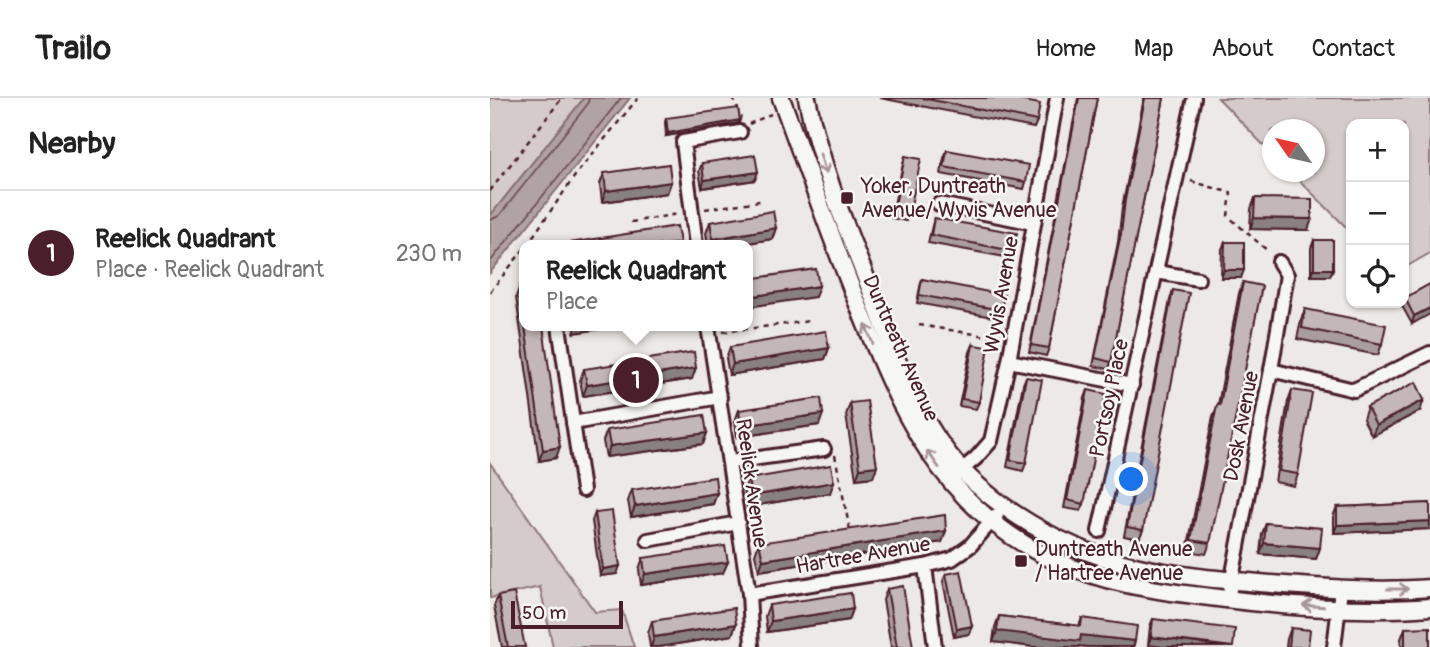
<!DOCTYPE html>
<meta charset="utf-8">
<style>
:root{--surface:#fff;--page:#f6f6f6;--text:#222;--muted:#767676;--line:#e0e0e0;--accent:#4a1f2b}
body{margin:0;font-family:Pangolin,sans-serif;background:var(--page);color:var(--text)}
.controls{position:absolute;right:21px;top:21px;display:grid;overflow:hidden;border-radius:14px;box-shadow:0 2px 5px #0004}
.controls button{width:63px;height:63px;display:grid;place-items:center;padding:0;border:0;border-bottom:2px solid var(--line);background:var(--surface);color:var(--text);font:35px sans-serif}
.compass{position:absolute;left:772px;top:21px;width:63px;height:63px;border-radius:50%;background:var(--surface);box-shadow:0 2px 5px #0004;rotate:304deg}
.scale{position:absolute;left:21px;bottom:18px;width:112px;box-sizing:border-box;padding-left:7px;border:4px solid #4a1f2b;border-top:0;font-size:19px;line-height:24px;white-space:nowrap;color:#4a1f2b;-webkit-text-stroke:5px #f6f6f2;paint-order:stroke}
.you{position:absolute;left:642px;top:382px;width:24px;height:24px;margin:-18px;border:5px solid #fff;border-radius:50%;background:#1a73e8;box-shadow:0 0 0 10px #1a73e833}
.badge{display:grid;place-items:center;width:46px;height:46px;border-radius:50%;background:var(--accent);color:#fff;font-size:23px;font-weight:700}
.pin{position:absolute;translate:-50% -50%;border:4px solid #fff;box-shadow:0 2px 7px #0006}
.popup{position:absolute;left:29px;top:142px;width:234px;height:91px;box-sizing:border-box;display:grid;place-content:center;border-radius:14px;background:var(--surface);filter:drop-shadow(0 2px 5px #0005);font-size:23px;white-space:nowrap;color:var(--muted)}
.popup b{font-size:26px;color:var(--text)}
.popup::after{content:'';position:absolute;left:50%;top:100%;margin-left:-14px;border:14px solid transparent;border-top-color:var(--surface)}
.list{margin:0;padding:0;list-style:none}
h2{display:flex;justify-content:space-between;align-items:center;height:91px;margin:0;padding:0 28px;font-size:30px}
h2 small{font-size:23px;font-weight:400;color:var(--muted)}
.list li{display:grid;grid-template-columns:46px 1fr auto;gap:21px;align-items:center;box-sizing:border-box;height:126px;padding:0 28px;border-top:2px solid var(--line)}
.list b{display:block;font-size:26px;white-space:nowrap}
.list p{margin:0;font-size:23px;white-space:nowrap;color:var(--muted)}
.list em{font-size:23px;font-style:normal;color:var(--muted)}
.icon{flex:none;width:38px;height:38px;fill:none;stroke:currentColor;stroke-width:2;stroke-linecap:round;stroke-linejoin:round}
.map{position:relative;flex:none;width:940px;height:549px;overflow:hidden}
header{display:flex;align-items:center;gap:42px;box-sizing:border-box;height:98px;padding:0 35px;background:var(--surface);border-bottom:2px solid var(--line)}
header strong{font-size:33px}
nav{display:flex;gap:38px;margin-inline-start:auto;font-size:24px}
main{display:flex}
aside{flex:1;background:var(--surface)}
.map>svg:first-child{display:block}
.green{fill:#d4cbca;stroke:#8f757a;stroke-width:2}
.water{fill:#b1a2a3;stroke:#886e73;stroke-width:2}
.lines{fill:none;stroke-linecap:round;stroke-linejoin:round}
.shore{stroke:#73535b;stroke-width:2}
.minor-casing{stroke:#4a1f2b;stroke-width:18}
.tertiary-casing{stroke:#4a1f2b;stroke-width:21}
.path{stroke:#4a1f2b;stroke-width:2.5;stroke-dasharray:5 5;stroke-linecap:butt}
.minor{stroke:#f6f6f2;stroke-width:12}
.tertiary{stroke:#f6f6f2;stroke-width:16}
.wall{fill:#a99d9d;stroke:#4a1f2b;stroke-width:2}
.shaded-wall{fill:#898080;stroke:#4a1f2b;stroke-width:2}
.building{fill:#c4b7b7;stroke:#4a1f2b;stroke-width:2}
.oneway{stroke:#a99598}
.poi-dot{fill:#4a1f2b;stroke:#f6f6f2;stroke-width:2.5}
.labels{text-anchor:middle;stroke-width:5;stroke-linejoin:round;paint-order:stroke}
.poi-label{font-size:21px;fill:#4a1f2b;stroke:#f6f6f2;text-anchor:start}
.street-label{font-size:21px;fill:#4a1f2b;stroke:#f6f6f2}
</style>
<header>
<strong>Trailo</strong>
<nav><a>Home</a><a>Map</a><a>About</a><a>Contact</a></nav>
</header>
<main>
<aside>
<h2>Nearby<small></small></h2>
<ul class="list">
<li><span class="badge">1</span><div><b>Reelick Quadrant</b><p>Place · Reelick Quadrant</p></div><em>230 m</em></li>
</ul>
</aside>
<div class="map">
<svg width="940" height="549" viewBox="0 0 940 549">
<rect width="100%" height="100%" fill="#ece9e6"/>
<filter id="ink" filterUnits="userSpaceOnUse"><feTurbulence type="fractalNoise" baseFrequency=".0143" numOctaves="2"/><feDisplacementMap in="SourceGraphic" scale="14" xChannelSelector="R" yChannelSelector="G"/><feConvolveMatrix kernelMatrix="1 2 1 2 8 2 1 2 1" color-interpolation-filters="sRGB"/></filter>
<g filter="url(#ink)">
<!-- green -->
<g class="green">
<path d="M 0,0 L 94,0 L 0,118 Z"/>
<path d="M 728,0 L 940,0 L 940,155 L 914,170 L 914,26 L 861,26 L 861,134 L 801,74 L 824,74 L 824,32 L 782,32 L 782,56 Z"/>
<path d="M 0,365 L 105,514 L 132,512 L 144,549 L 63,549 L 50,489 L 0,500 Z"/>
</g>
<!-- water -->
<path class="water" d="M 94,0 L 140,0 L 0,175 L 0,118 Z"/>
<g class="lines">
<!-- shore -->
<g class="shore">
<path d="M 0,122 L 9,118 L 97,7 L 99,0"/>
<path d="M 0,164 L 131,0"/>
</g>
<!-- minor casing -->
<g class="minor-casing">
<g id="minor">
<path d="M 449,106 L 544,125"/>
<path d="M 206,147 L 193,44 L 250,34"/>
<path d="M 666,174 L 708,181"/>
<path d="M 69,228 L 93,392"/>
<path d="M 218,228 L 259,496 L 262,549"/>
<path d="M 519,263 L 642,287"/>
<path d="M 781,272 L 864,292 L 940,255"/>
<path d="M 83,325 L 230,299"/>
<path d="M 240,364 L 334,351"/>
<path d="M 467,376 L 486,360 L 501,343 L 519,263 L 567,0"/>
<path d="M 609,433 L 704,0"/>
<path d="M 158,442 L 248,425"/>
<path d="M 435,468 L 445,549"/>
<path d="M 259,496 L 435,468 L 462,461 L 480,448 L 507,417"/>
<path d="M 738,502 L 781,272 L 797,177 L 789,164"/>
<path d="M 844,549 L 851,491"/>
</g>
</g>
<!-- tertiary casing -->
<g class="tertiary-casing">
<g id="tertiary">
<path d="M 291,0 C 316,68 340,137 367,204 C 410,313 450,409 564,462 C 611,484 661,492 712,498 C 787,508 865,515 940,509"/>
<path d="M 317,0 C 330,66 355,127 380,190 C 401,247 421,309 459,357 C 477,380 501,400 525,416 C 609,472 685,478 782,486 C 834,490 887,494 940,490"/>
</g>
</g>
<!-- path -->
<g class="path">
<path d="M 243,0 L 251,20"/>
<path d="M 259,26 L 281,16"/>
<path d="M 701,83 L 741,95 L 738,118 L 779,154"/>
<path d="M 0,93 L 72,0"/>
<path d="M 215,111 L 270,103"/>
<path d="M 141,124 L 188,116"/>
<path d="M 37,147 L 87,75 L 148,0"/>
<path d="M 0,194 L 34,151"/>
<path d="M 429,227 L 509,240"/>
<path d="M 233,234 L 320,223"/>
<path d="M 345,357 L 360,433"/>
</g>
<!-- minor -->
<use href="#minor" class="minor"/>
<!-- tertiary -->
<use href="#tertiary" class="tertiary"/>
</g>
<!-- wall -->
<g class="wall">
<path d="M 390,0 L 518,0 L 547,23 L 544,30 Z"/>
<path d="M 588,0 L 607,0 L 559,250 L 556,258 L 539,254 Z"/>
<path d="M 654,0 L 674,0 L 621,264 L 619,271 L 603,268 L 628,144 L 632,110 Z"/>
<path d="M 176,20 L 249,25 L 176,38 L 175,24 Z"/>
<path d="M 457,52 L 536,84 L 534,91 L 451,76 L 454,60 Z"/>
<path d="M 415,58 L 419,116 L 416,123 L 401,120 L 413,66 Z"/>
<path d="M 212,65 L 265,82 L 212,90 L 209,73 Z"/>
<path d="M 114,75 L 181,84 L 177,95 L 112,104 L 110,86 Z"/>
<path d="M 765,100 L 818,132 L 760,131 L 761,111 Z"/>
<path d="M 444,120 L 523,153 L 521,160 L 438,145 L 442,128 Z"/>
<path d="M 220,124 L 286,130 L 282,141 L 247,147 L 218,147 L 216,135 Z"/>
<path d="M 824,142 L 843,171 L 840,178 L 821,178 L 821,150 Z"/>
<path d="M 735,144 L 751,180 L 731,180 L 732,151 Z"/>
<path d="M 432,181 L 511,212 L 508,220 L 427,205 L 430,189 Z"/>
<path d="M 753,184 L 720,445 L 716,456 L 697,453 L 723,318 L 728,307 L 749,195 Z"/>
<path d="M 940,186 L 922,226 L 912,208 L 915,200 Z"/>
<path d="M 30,187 L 34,187 L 34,228 L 53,228 L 66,360 L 49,363 L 26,199 Z"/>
<path d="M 683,192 L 653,432 L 649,441 L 634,438 L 680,202 Z"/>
<path d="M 815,211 L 892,246 L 888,257 L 807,241 L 811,222 Z"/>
<path d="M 483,247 L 489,304 L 486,311 L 469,308 L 480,254 Z"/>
<path d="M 240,249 L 339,250 L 335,261 L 239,277 L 236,260 Z"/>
<path d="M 94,271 L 202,281 L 93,298 L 90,282 Z"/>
<path d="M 536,279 L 536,365 L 533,373 L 517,369 L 533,286 Z"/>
<path d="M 598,292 L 594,406 L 591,413 L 574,410 L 595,300 Z"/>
<path d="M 802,292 L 808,376 L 804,388 L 785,384 L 798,303 Z"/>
<path d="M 360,305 L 387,368 L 383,379 L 366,381 L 356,317 Z"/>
<path d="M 877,309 L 930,313 L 882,338 L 873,321 Z"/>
<path d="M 249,312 L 329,327 L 247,339 L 245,323 Z"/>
<path d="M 117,332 L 217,335 L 213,346 L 116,359 L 113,343 Z"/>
<path d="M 258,381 L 340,395 L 257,409 L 254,392 Z"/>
<path d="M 142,392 L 227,395 L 223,406 L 141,419 L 138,403 Z"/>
<path d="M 940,405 L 940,431 L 844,435 L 844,416 L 847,409 Z"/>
<path d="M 105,415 L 127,476 L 110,478 L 102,423 Z"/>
<path d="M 776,425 L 830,450 L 826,461 L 770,456 L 772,436 Z"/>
<path d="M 456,433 L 452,444 L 269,473 L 265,456 L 269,445 Z"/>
<path d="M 153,460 L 233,475 L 151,487 L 149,471 Z"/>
<path d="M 456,476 L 482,528 L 479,536 L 464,539 L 453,483 Z"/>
<path d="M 397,491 L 423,549 L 401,549 L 393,502 Z"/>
<path d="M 8,498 L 35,549 L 12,549 L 4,508 Z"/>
<path d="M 279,507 L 363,511 L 359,522 L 277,534 L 275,518 Z"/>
<path d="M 509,518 L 589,528 L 592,520 L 645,543 L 643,549 L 598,549 L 589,548 L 588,549 L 544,549 L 503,544 L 505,529 Z"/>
<path d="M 663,521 L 743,549 L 658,547 L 660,528 Z"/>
<path d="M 162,523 L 246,526 L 242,537 L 169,549 L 160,549 L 158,535 Z"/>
<path d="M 801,530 L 818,549 L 796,549 L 797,541 Z"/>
<path d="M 915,530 L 940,549 L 911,549 L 911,541 Z"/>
</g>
<!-- shaded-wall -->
<g class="shaded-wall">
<path d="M 250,22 L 249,25 L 176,38 L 178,35 Z"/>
<path d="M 268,74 L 265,82 L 212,90 L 214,82 Z"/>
<path d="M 181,84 L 177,95 L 112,104 L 116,93 Z"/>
<path d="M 764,120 L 822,121 L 818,132 L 760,131 Z"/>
<path d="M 286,130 L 282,141 L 247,147 L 221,147 L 223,141 Z"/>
<path d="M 824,171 L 843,171 L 840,178 L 821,178 Z"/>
<path d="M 734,172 L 754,172 L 751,180 L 731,180 Z"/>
<path d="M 329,188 L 325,199 L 258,209 L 258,199 Z"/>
<path d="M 940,210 L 940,216 L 922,226 L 924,218 Z"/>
<path d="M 86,228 L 131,228 L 84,235 Z"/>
<path d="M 339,250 L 335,261 L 239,277 L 243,266 Z"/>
<path d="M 206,270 L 202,281 L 93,298 L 97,287 Z"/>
<path d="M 934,302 L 930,313 L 882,338 L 886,327 Z"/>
<path d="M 333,316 L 329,327 L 247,339 L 251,328 Z"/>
<path d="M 217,335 L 213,346 L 116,359 L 120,348 Z"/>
<path d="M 70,349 L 66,360 L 49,363 L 53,352 Z"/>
<path d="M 387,368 L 383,379 L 366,381 L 370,370 Z"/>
<path d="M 344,384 L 340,395 L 257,409 L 261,398 Z"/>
<path d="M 227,395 L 223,406 L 141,419 L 145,408 Z"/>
<path d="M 940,423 L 940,431 L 844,435 L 847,427 Z"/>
<path d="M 456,433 L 452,444 L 269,473 L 273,462 Z"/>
<path d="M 774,445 L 830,450 L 826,461 L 770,456 Z"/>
<path d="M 238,464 L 233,475 L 151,487 L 155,476 Z"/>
<path d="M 130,468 L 127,476 L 110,478 L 113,471 Z"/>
<path d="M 363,511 L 359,522 L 277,534 L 281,523 Z"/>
<path d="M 246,526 L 242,537 L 169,549 L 161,549 L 164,539 Z"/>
<path d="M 482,528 L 479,536 L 464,539 L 467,531 Z"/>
<path d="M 507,533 L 591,537 L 645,543 L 643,549 L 598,549 L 589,548 L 588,549 L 544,549 L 503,544 Z"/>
<path d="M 661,539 L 736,549 L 674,549 L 658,547 Z"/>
</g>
<!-- building -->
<g class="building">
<path d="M 432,0 L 518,0 L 550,6 L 547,23 Z"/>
<path d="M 589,0 L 607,0 L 559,250 L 541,247 Z"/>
<path d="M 655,0 L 674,0 L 621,264 L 605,260 L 631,136 L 635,102 Z"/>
<path d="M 248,10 L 250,22 L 178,35 L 176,20 Z"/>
<path d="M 457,52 L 539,67 L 536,84 L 454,69 Z"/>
<path d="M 265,57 L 268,74 L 214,82 L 212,65 Z"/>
<path d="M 415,58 L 431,61 L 419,116 L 404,112 Z"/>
<path d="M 179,66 L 181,84 L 116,93 L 114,75 Z"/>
<path d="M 765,100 L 822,101 L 822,121 L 764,120 Z"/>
<path d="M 283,113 L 286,130 L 223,141 L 220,124 Z"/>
<path d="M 444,120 L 527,135 L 523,153 L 441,137 Z"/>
<path d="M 187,128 L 190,145 L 175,147 L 67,147 Z"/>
<rect x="824" y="142" width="19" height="29"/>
<path d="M 735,144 L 754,144 L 754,172 L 734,172 Z"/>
<path d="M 326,171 L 329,188 L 258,199 L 258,181 Z"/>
<path d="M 432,181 L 514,197 L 511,212 L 429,197 Z"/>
<path d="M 753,184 L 772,188 L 720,445 L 701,442 L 727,307 L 730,307 Z"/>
<path d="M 940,186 L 940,210 L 924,218 L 915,200 Z"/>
<path d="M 30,187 L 34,187 L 34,219 Z"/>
<path d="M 683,192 L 699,195 L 653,432 L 637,429 Z"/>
<path d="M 815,211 L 896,227 L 892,246 L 812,230 Z"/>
<path d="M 35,228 L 53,228 L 70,349 L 53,352 Z"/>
<path d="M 336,233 L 339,250 L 243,266 L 240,249 Z"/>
<path d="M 483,247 L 499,249 L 489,304 L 472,301 Z"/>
<path d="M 204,254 L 206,270 L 97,287 L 94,271 Z"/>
<path d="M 536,279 L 552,282 L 536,365 L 520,362 Z"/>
<path d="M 926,284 L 934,302 L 886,327 L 877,309 Z"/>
<path d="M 598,292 L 616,296 L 594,406 L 577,402 Z"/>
<path d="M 802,292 L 822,295 L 808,376 L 789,373 Z"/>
<path d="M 331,300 L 333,316 L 251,328 L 249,312 Z"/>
<path d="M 377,303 L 387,368 L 370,370 L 360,305 Z"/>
<path d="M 214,317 L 217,335 L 120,348 L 117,332 Z"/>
<path d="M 341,367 L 344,384 L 261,398 L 258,381 Z"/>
<path d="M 225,379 L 227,395 L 145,408 L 142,392 Z"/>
<path d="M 940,405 L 940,423 L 847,427 L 847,409 Z"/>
<path d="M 122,413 L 130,468 L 113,471 L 105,415 Z"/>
<path d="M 455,417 L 456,433 L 273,462 L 269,445 Z"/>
<path d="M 776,425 L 832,430 L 830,450 L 774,445 Z"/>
<path d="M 235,448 L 238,464 L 155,476 L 153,460 Z"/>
<path d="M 471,473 L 482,528 L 467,531 L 456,476 Z"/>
<path d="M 413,488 L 423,549 L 407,549 L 397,491 Z"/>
<path d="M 24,495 L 35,549 L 18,549 L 8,498 Z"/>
<path d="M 361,495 L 363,511 L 281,523 L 279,507 Z"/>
<path d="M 244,510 L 246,526 L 164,539 L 162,523 Z"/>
<path d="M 509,518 L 591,528 L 592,520 L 647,528 L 645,543 L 591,537 L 590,543 L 507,533 Z"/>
<path d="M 663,521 L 745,531 L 743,549 L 661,539 Z"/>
<path d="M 940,529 L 940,549 L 915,549 L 915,530 Z"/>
<path d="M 801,530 L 820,532 L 818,549 L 799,549 Z"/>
</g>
<!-- one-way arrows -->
<defs><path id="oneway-shaft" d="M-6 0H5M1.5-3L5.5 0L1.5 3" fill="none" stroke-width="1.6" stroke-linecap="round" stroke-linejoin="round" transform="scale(1.75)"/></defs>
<g class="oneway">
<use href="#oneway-shaft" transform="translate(333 66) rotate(73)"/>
<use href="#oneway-shaft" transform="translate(379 236) rotate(-112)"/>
<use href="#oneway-shaft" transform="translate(443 361) rotate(-125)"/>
<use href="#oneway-shaft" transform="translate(908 491)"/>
<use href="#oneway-shaft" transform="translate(823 508) rotate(-176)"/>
</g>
</g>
<!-- markers -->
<g class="poi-dot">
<rect x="350" y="93" width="14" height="14" rx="3.5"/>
<rect x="524" y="456" width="14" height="14" rx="3.5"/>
</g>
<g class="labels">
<!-- poi labels -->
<g class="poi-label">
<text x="371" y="95">Yoker, Duntreath<tspan x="371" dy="24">Avenue/ Wyvis Avenue</tspan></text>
<text x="545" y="458">Duntreath Avenue<tspan x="545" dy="24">/ Hartree Avenue</tspan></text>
</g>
<!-- street labels -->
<g class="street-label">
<text transform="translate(511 197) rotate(-80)" y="7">Wyvis Avenue</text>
<text transform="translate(411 250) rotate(66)" y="7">Duntreath Avenue</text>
<text transform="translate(619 300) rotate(-78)" y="7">Portsoy Place</text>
<text transform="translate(751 328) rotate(-79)" y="7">Dosk Avenue</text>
<text transform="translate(262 385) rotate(82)" y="7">Reelick Avenue</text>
<text transform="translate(373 457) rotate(-10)" y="7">Hartree Avenue</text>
</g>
</g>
</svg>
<div class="controls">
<button>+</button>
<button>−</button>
<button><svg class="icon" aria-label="locate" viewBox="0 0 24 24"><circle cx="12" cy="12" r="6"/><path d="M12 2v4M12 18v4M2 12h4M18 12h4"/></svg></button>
</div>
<svg class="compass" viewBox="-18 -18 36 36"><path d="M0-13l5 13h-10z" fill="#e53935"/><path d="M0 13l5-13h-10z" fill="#767676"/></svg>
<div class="scale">50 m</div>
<div class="you"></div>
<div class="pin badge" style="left:146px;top:282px">1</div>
<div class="popup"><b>Reelick Quadrant</b>Place</div>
</div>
</main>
